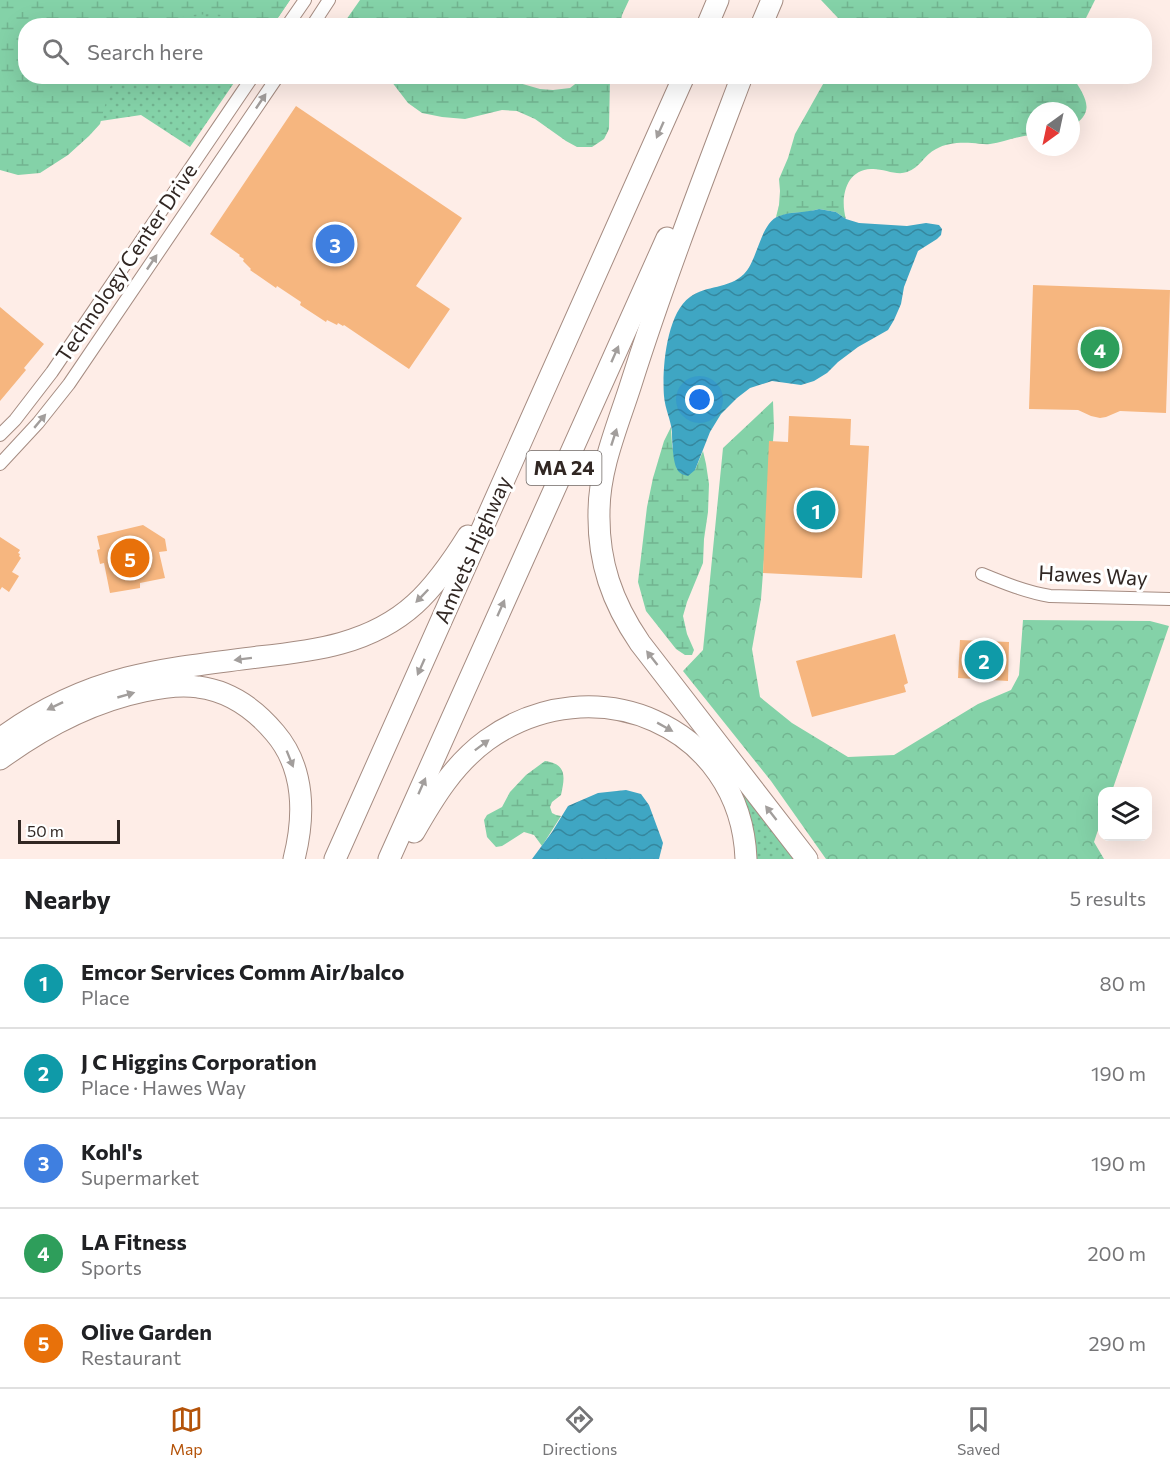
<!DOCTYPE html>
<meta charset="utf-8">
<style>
:root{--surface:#fff;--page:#f2f2f2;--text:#202124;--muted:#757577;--line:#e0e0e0;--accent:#b45309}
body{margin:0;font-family:Commissioner,sans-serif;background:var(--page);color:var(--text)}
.controls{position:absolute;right:18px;bottom:18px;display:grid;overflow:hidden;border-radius:12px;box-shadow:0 6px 24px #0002}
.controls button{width:54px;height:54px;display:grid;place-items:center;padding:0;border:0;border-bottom:2px solid var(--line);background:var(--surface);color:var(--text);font:30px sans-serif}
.compass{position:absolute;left:1026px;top:102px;width:54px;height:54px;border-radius:50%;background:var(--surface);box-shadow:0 6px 24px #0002;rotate:213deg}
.scale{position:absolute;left:18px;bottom:15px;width:102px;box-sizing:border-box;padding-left:6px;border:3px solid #312723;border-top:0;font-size:16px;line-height:21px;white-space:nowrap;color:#312723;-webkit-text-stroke:4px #fff;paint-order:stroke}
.you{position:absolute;left:700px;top:400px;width:21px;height:21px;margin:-15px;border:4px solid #fff;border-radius:50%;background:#1a73e8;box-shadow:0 0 0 9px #1a73e833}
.badge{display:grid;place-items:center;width:39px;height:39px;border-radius:50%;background:var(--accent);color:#fff;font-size:20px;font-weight:700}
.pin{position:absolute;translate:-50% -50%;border:3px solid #fff;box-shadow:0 2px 6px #0006}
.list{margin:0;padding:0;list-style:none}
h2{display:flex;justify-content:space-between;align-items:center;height:78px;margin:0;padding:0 24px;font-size:26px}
h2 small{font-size:20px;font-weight:400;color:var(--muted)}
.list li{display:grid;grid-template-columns:39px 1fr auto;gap:18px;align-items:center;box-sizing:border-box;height:90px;padding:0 24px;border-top:2px solid var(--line)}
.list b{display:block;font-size:22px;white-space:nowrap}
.list p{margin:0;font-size:20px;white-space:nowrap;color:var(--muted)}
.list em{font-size:20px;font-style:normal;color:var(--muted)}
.icon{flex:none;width:33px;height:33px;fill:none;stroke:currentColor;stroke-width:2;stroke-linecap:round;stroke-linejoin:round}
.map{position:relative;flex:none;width:1170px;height:859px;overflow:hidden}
.search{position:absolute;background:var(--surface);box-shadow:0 6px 24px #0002;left:18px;right:18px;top:18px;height:66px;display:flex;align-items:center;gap:15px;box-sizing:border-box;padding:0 21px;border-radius:24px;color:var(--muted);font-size:22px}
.sheet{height:528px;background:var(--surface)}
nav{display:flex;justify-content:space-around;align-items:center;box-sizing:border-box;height:84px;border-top:2px solid var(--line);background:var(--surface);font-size:16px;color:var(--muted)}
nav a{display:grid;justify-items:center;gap:3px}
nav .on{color:var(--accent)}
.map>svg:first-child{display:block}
.grass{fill:url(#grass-dots)}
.forest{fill:url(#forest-crowns)}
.wetland{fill:url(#wetland-marsh)}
.water{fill:url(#water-waves)}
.building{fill:#f6b67f}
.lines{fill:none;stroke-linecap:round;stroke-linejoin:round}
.minor-casing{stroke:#a58c82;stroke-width:14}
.motorway-casing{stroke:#a58c82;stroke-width:23}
.minor{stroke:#fff;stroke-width:12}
.motorway{stroke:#fff;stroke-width:21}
.oneway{fill:#a29e9c}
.labels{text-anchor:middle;stroke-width:6;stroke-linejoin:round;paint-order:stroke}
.shield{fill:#fff;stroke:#6f6865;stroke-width:1.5}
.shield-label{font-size:20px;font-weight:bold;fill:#312723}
.street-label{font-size:21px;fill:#312723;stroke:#fff}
</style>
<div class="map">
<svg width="1170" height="859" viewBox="0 0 1170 859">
<defs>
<pattern id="grass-dots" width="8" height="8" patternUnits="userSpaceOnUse" patternTransform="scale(1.5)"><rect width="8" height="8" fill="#84d2a8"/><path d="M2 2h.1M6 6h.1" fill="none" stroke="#72b490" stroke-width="1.8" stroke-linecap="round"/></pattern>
<pattern id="forest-crowns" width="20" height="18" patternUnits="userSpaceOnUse" patternTransform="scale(1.5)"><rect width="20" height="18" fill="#84d2a8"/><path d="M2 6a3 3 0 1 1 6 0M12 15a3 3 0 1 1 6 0" fill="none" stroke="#72b490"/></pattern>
<pattern id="wetland-marsh" width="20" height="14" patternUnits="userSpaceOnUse" patternTransform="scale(1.5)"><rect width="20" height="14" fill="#84d2a8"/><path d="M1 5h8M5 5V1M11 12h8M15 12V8" fill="none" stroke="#72b490"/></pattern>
<pattern id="water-waves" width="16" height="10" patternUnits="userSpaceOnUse" patternTransform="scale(1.5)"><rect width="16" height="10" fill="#3fa6c3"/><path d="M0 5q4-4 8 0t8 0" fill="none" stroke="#35879e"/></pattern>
</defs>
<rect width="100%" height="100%" fill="#feede7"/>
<!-- grass -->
<g class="grass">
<path d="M 0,0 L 290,0 L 273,25 L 26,26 L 26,76 L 238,77 L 190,147 L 141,115 L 0,136 Z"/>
<path d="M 741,786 L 797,859 L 756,859 L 752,832 L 737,790 Z"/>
</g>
<!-- forest -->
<path class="forest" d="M 773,401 L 774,428 L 761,599 L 752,649 L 760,697 L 792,723 L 848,757 L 894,755 L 978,704 L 1011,690 L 1019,675 L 1023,620 L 1150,621 L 1169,626 L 1112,791 L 1102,792 L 1102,818 L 1094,842 L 1104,859 L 826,859 L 771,781 L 683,671 L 703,650 L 723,448 Z"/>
<!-- wetland -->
<g class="wetland">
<path d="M 0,0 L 290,0 L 273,25 C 267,26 260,27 254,26 C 243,24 233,16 222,15 C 204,13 175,15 161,25 L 26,26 L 26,76 L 117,77 L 110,87 L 100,124 L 89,136 L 68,155 L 40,173 L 18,175 L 0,170 Z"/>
<path d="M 360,0 L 629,0 L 622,15 L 620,25 L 346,25 L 346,20 Z"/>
<path d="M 821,0 L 1095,0 L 1086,18 L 1080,25 L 840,26 L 838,18 Z"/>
<path d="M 388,77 L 499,77 L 540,89 L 553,90 L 570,88 L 579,81 L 580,77 L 610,77 L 609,129 L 604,139 L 592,147 L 577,147 L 566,141 L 535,119 L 517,111 L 502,110 L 465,119 L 442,117 L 422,113 L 408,103 Z"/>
<path d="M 827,77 L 1073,77 C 1085,97 1097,112 1071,127 L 1071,111 L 1035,111 L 1035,135 C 1019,135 1005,142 990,144 C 984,145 978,143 972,143 C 960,142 946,143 936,149 C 924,155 920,168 907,172 C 896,176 883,168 871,169 C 845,170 840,199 846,219 L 836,212 L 819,209 L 807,212 L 791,213 L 776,217 L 779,205 L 780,191 L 779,179 L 788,158 L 795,134 Z"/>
<path d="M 671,427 L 672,445 L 677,469 L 695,470 L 703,451 L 706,464 L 709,484 L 708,512 L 704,539 L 703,563 L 687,602 L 683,616 L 687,634 L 694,650 L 692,655 L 685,655 L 676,649 L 646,611 L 638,582 L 647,507 L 653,478 L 664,441 Z"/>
<path d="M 545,761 C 567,764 565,777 561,795 L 552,802 L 550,807 L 552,813 L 556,815 L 561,816 L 542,846 L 534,835 L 524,832 L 502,846 L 496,847 L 487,837 L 484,820 L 487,815 L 502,807 L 510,792 L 526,775 Z"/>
</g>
<!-- water -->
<g class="water">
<path d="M 819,209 L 836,212 L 846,219 L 859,223 L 907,226 L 926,223 L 939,225 L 942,229 L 941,235 L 937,239 L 918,251 L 904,287 L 901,304 L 894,320 L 888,330 L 858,347 L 838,362 L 827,373 L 814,381 L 801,385 L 772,381 L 750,388 L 737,398 L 721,414 L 710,432 L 695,470 L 688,476 C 683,475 679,473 677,469 C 673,462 672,441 672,432 C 671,420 665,409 664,396 C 662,370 666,314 690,297 C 706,285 729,289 744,274 C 758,260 760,223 779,216 C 792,211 806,213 819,209 Z"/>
<path d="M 626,790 L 641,794 L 649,805 L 663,843 L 659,859 L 532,859 L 552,832 L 568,806 L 598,793 Z"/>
</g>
<!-- building -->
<g class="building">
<path d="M 296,106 L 462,218 L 416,286 L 450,309 L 409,369 L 344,325 L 343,326 L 338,323 L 337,325 L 327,320 L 326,322 L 300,305 L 301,302 L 277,286 L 276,288 L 250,270 L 251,269 L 243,261 L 244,259 L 239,256 L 240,255 L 210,234 Z"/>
<path d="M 1033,285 L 1170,290 L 1166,413 L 1120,411 L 1106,417 L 1100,418 L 1091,416 L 1078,410 L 1029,409 Z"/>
<path d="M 0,307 L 44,344 L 24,368 L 26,370 L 0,401 Z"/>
<path d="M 789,416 L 851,419 L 850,445 L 869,446 L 862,578 L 763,573 L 769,441 L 788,442 Z"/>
<path d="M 143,525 L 165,539 L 167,551 L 159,552 L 165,578 L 140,583 L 140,588 L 110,593 L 104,563 L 100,564 L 97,550 L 100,549 L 97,536 Z"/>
<path d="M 0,537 L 20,550 L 18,553 L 20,554 L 19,556 L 21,558 L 12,572 L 19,576 L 9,592 L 2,587 L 0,590 Z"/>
<path d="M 895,634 L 908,683 L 904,685 L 906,692 L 812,717 L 796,661 Z"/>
<path d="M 960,640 L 1009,642 L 1008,681 L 958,678 Z"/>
</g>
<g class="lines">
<!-- minor casing -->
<g class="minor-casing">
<g id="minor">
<path d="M 287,26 L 305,0"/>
<path d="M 312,26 L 329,0"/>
<path d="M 0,435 L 15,420 L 52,372 L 253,76"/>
<path d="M 0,464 L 38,423 L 69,384 L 278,76"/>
<path d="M 982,574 C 1004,583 1026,592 1050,596 L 1170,599"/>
</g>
</g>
<!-- motorway casing -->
<g class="motorway-casing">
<g id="motorway">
<path d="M 707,26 L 718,0"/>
<path d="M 761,26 L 772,0"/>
<path d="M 742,76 C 703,179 664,280 631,384 C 618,425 599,468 599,512 C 598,562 612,602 640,643 L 807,859"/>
<path d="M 0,739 C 38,711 81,690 127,678 C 169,667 214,663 258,657 C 314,651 371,644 415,604 C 436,585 453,560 468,536"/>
<path d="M 0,759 C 44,727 91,702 144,691 C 162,687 180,684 198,687 C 230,691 255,709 275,733 C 305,768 305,816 294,859"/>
<path d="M 414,832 C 434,797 454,764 487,740 C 593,664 741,725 746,859"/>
<path d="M 335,859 L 684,76"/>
<path d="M 389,859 L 667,238"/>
</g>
</g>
<!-- minor -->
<use href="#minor" class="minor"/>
<!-- motorway -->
<use href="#motorway" class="motorway"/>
</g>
<!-- one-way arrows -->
<defs><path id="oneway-solid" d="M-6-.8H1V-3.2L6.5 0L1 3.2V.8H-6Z" transform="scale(1.5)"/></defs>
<g class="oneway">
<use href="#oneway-solid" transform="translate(261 101) rotate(-56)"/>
<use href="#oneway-solid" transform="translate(660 130) rotate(114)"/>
<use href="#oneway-solid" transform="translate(152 262) rotate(-56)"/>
<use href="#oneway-solid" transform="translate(615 354) rotate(-66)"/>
<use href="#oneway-solid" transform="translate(40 421) rotate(-50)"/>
<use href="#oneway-solid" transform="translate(614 437) rotate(-72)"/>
<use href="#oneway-solid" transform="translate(422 596) rotate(134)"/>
<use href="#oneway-solid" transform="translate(501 608) rotate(-66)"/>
<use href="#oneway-solid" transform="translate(652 658) rotate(-128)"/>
<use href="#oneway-solid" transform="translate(243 659) rotate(173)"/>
<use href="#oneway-solid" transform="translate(421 667) rotate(114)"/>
<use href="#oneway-solid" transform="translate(126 695) rotate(-16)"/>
<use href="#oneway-solid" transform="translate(55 706) rotate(154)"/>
<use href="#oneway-solid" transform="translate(665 727) rotate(29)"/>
<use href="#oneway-solid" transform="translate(482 745) rotate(-37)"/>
<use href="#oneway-solid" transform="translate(290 759) rotate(68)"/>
<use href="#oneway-solid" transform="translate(422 786) rotate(-66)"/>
<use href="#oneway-solid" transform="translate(771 813) rotate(-128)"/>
</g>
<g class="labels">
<!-- shield labels -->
<rect class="shield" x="526.5" y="451" width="75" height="34" rx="4.5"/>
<g class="shield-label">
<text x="564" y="475">MA 24</text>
</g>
<!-- street labels -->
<g class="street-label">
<text transform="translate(127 263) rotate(-56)" y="7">Technology Center Drive</text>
<text transform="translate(473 550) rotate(-66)" y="7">Amvets Highway</text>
<text transform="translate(1093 576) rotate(3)" y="7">Hawes Way</text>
</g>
</g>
</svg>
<div class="controls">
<button><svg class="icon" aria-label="layers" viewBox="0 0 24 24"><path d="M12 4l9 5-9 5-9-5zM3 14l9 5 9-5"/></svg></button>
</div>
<svg class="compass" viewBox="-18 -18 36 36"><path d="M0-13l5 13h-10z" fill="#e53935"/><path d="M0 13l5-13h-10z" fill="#757577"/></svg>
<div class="scale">50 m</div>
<div class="you"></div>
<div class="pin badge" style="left:816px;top:510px;background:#0f9aa8">1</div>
<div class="pin badge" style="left:984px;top:660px;background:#0f9aa8">2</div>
<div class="pin badge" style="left:335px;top:244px;background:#3f7fe0">3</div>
<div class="pin badge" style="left:1100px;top:349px;background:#2e9e5b">4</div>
<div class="pin badge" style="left:130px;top:558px;background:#e8710a">5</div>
<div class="search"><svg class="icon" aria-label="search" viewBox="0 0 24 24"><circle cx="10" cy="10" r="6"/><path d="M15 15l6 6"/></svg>Search here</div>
</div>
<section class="sheet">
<h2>Nearby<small>5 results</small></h2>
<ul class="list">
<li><span class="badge" style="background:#0f9aa8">1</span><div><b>Emcor Services Comm Air/balco</b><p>Place</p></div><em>80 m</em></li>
<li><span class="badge" style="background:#0f9aa8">2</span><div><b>J C Higgins Corporation</b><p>Place · Hawes Way</p></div><em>190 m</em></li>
<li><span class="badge" style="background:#3f7fe0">3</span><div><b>Kohl's</b><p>Supermarket</p></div><em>190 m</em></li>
<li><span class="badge" style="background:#2e9e5b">4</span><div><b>LA Fitness</b><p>Sports</p></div><em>200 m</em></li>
<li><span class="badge" style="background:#e8710a">5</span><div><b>Olive Garden</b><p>Restaurant</p></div><em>290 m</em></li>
</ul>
</section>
<nav>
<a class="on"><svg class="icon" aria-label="map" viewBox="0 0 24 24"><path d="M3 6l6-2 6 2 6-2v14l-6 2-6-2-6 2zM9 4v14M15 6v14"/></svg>Map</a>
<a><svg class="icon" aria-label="directions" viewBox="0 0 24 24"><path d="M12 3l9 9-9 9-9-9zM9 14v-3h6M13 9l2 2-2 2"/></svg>Directions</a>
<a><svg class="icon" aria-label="saved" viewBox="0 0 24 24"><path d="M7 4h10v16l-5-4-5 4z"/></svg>Saved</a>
</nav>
